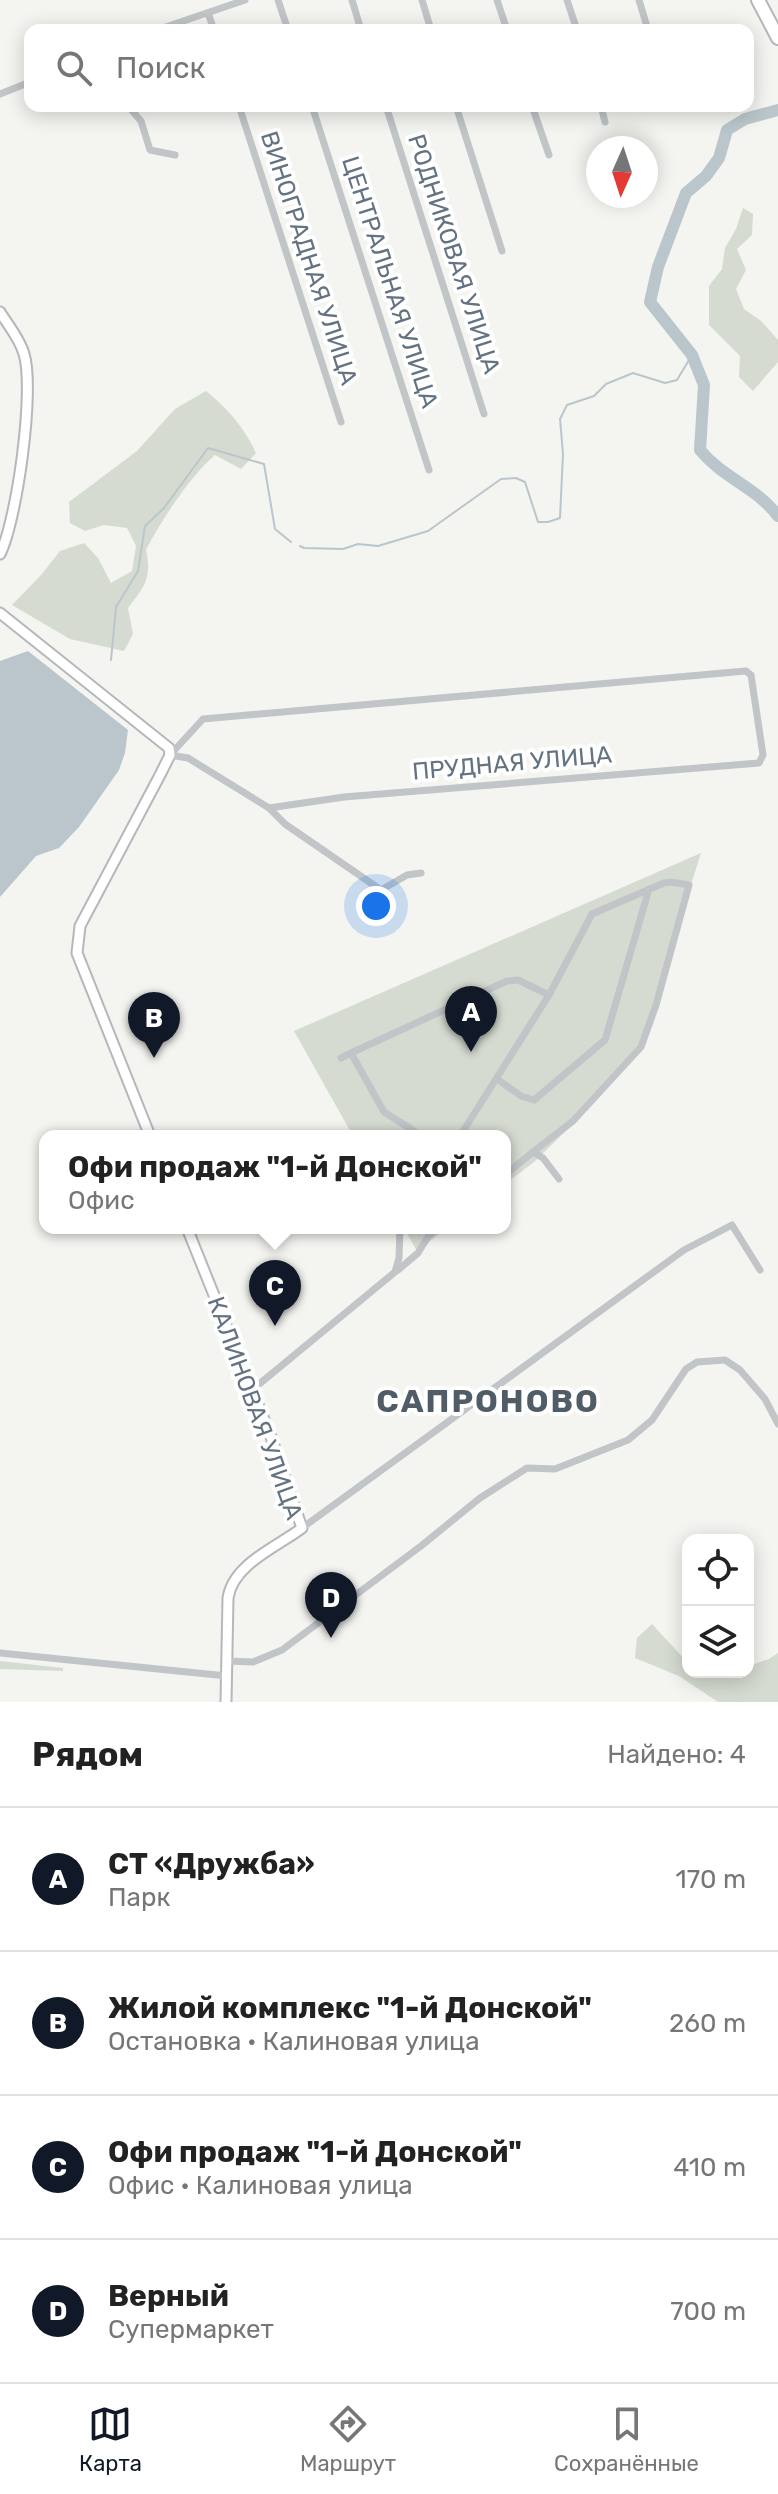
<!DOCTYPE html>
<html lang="ru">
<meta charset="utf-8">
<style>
:root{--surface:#fff;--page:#f6f6f6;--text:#222;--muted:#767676;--line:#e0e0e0;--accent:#111827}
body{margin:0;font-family:Rubik,sans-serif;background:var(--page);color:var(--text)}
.controls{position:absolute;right:24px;bottom:24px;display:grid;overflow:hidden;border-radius:16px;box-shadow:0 4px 20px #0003}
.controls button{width:72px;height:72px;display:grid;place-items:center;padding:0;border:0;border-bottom:2px solid var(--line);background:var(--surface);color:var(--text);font:40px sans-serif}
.compass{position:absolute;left:586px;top:136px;width:72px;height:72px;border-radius:50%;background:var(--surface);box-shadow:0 4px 20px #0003;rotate:183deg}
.you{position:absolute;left:376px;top:906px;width:28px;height:28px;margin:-20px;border:6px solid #fff;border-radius:50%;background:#1a73e8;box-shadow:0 0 0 12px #1a73e833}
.badge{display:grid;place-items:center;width:52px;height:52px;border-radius:50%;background:var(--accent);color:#fff;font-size:26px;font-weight:700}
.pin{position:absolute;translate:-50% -66px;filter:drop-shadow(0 2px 4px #0008)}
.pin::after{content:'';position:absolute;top:42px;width:28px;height:24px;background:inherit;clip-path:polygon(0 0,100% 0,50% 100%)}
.popup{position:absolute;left:39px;top:1130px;width:472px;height:104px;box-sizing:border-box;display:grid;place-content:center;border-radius:16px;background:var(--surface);filter:drop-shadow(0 2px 6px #0005);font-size:26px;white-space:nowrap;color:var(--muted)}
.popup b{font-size:30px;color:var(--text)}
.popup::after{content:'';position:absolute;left:50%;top:100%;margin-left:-16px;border:16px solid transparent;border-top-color:var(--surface)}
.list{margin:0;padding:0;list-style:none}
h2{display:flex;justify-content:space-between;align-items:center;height:104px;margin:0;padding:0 32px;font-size:34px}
h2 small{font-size:26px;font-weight:400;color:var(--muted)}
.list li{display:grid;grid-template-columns:52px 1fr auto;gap:24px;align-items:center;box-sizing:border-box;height:144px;padding:0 32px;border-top:2px solid var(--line)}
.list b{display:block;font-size:30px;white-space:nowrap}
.list p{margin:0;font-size:26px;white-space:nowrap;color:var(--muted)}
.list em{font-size:26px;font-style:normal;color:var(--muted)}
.icon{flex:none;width:44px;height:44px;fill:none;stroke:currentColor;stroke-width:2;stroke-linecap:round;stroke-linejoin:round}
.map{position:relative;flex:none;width:778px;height:1702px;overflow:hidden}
.search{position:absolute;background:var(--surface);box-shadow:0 4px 20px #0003;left:24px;right:24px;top:24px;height:88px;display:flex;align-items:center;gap:20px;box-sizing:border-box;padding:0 28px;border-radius:16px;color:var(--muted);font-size:30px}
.sheet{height:680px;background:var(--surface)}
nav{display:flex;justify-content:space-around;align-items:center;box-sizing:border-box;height:112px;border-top:2px solid var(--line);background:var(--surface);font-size:22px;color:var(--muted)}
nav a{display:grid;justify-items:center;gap:4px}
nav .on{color:var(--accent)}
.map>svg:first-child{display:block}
.green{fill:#d5dbd1}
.water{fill:#bac6cb}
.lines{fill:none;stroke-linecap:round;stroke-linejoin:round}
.stream{stroke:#bac6cb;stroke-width:2}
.river{stroke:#bac6cb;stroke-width:12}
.secondary-casing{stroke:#b4b8bc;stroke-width:13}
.highway-casing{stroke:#b4b7ba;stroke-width:16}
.street{stroke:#c1c5c8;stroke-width:7}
.secondary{stroke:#fff;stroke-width:9}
.highway{stroke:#fff;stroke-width:12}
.labels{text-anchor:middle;stroke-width:8;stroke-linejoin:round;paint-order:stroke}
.street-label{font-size:24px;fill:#637381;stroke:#fff}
.district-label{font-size:32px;font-weight:bold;letter-spacing:2px;fill:#515d66;stroke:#fff}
</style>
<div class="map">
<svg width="778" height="1702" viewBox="0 0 778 1702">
<rect width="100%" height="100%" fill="#f4f4f0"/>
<!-- green -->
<g class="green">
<path d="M 743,208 L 753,214 L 752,235 L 737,249 L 746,270 L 736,289 L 744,309 L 761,321 L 778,340 L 778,362 L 753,391 L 739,377 L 740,356 L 709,325 L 709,286 L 722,269 L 725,248 L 736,229 Z"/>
<path d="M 206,391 C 228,409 244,427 256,453 L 241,469 L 215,455 C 191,475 160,522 146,550 C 152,578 145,586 128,608 L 133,634 L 124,651 L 70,639 L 12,605 L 42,574 L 60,551 L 84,543 L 98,558 L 111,583 L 132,571 L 136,546 L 127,528 L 104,525 L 85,531 L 70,523 L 69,502 L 137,451 L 175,409 Z"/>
<path d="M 701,853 L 640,1045 L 580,1117 L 534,1162 L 505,1184 L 505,1136 L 353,1136 L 294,1031 Z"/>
<path d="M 404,1228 L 447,1228 L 417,1251 Z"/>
<path d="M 652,1624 L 688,1663 L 688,1672 L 748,1672 L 748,1666 L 769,1659 L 778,1653 L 778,1702 L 718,1702 L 679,1676 L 635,1658 L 637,1638 Z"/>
<path d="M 0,1661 L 63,1668 L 63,1671 L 0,1669 Z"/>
</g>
<!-- water -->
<path class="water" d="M 28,651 L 128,730 L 125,753 L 119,770 L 79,827 L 59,848 L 36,856 L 0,897 L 0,661 Z"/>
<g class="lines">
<!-- stream -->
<g class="stream">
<path d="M 300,546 L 304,548 L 343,549 L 358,544 L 378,546 L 428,531 L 501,479 L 516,478 L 525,482 L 538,522 L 548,522 L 560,518 L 563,454 L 560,419 L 567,405 L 594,396 L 606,384 L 633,373 L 665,383 L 677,380 L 692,355"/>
<path d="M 111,660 L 116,607 L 138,571 L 145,526 L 164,508 L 208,448 L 264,464 L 275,529 L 291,542"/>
</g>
<!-- river -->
<path class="river" d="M 778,110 L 745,119 L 727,130 L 719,158 L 706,176 L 686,193 L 658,267 L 650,302 L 692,355 L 704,385 L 700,450 C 724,479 756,487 778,516"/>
<!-- secondary casing -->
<g class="secondary-casing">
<g id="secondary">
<path d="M 0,312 C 8,325 20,339 24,354 C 35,390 17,520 0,554"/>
<path d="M 0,613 L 169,748 L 170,755 L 160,775 L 80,926 L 77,953 L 150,1136"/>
<path d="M 187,1228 L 271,1437 L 302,1528 C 277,1547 233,1564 228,1598 L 226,1702"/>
</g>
</g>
<!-- highway casing -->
<g class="highway-casing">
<path id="highway" d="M 758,0 L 778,38"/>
</g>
<!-- street -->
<g class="street">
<path d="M 278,0 L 288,30"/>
<path d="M 352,0 L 361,30"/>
<path d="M 422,0 L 431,30"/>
<path d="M 497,0 L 507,30"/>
<path d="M 567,0 L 577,30"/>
<path d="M 639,0 L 648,30"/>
<path d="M 208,13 L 214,30"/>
<path d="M 157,30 L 245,0"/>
<path d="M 0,94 L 30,82"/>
<path d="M 128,106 L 141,121 L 150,150 L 175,155"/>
<path d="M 239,106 L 341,422"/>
<path d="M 312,106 L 429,470"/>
<path d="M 386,106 L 484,414"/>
<path d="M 456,106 L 502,251"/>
<path d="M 532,106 L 549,155"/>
<path d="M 601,106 L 605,122"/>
<path d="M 170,755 L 203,719 L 746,671 L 751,675 L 763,755 L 759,763 L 344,797 L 269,808"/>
<path d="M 170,755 L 188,758 L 269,808 L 285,824 L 381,890 L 407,875 L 421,873"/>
<path d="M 351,1053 L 507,981 L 518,980 L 549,995"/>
<path d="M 341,1058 L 351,1053 L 384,1112 L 422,1136"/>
<path d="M 497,1079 L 521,1096 L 534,1100 L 605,1040 L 649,889"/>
<path d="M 460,1136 L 549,995 L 592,914 L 664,883 L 671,882 L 689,885 L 656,1005 L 641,1047 L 573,1121 L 533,1152 L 543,1158 L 559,1179"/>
<path d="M 505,1175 L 533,1152"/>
<path d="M 398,1270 L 418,1253 L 429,1235 L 437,1228"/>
<path d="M 252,1390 L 395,1272 L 399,1258 L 400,1228"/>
<path d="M 302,1528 L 684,1250 L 732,1225 L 760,1270"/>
<path d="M 0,1653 L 227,1676"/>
<path d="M 227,1661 L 253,1662 L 282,1650 L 421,1546 L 480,1498 L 527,1468 L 555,1469 L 628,1440 L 652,1420 L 686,1369 L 697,1362 L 725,1360 L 740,1370 L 765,1399 L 778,1424"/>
</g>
<!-- secondary -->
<use href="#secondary" class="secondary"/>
<!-- highway -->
<use href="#highway" class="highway"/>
</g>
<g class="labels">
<!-- street labels -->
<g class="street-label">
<text transform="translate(454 254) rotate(72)" y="8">РОДНИКОВАЯ УЛИЦА</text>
<text transform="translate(309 258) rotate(72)" y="8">ВИНОГРАДНАЯ УЛИЦА</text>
<text transform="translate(390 282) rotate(72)" y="8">ЦЕНТРАЛЬНАЯ УЛИЦА</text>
<text transform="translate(512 763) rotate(-5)" y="8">ПРУДНАЯ УЛИЦА</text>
<text transform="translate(255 1408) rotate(70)" y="8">КАЛИНОВАЯ УЛИЦА</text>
</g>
<!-- district labels -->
<g class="district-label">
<text x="488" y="1412">САПРОНОВО</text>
</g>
</g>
</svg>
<div class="controls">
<button><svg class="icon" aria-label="locate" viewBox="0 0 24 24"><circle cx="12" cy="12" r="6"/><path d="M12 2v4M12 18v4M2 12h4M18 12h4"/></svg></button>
<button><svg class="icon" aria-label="layers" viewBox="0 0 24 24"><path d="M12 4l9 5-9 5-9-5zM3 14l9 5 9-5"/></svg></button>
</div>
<svg class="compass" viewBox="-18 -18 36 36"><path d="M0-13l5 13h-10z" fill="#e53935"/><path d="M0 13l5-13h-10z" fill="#767676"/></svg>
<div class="you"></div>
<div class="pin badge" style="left:471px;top:1052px">A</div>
<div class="pin badge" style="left:154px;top:1058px">B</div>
<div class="pin badge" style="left:275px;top:1326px">C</div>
<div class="popup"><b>Офи продаж &quot;1-й Донской&quot;</b>Офис</div>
<div class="pin badge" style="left:331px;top:1638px">D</div>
<div class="search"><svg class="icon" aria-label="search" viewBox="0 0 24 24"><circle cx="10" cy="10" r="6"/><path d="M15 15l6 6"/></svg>Поиск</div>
</div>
<section class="sheet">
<h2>Рядом<small>Найдено: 4</small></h2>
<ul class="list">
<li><span class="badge">A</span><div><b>СТ «Дружба»</b><p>Парк</p></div><em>170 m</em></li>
<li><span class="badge">B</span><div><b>Жилой комплекс &quot;1-й Донской&quot;</b><p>Остановка · Калиновая улица</p></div><em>260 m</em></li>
<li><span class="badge">C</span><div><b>Офи продаж &quot;1-й Донской&quot;</b><p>Офис · Калиновая улица</p></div><em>410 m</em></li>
<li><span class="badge">D</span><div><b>Верный</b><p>Супермаркет</p></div><em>700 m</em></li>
</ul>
</section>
<nav>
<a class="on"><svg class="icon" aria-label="map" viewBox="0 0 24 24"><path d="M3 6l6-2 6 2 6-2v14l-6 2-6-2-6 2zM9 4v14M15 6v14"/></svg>Карта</a>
<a><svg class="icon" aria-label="directions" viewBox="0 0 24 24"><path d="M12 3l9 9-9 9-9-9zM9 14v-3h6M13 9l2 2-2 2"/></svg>Маршрут</a>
<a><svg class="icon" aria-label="saved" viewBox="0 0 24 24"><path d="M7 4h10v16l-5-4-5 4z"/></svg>Сохранённые</a>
</nav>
